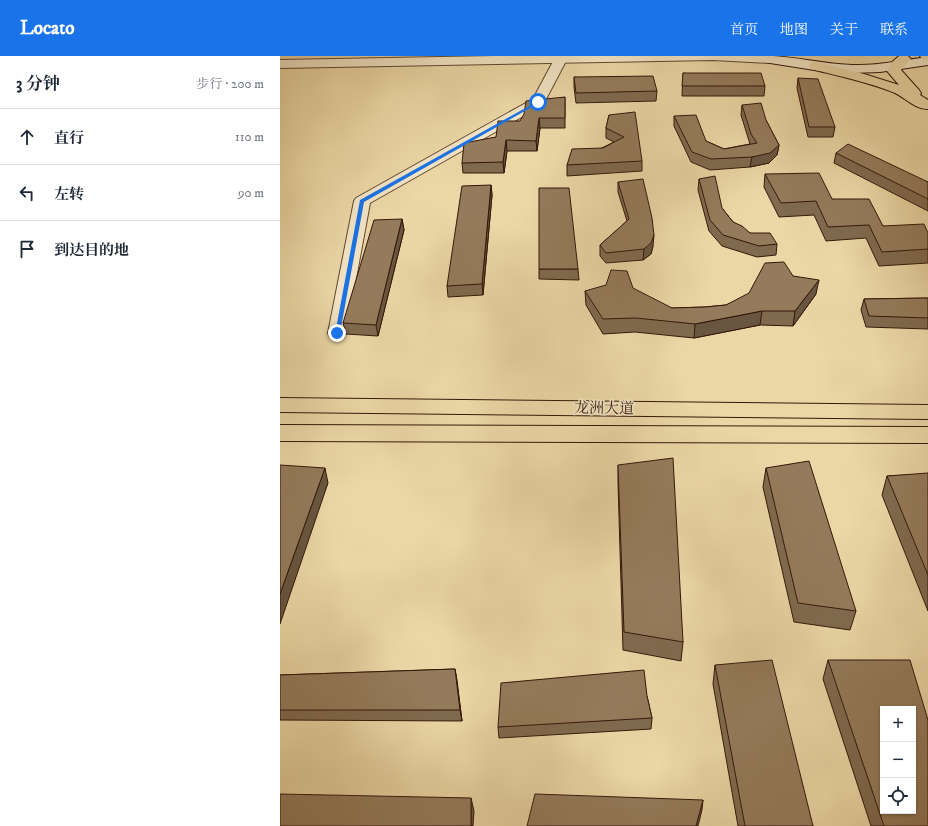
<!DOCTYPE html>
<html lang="zh">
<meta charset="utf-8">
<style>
:root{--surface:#fff;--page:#f6f6f7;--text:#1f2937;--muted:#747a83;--line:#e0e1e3;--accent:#1a73e8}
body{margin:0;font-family:"IM FELL DW Pica","Noto Serif SC",serif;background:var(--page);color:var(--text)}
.controls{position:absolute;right:12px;bottom:12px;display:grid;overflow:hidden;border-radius:0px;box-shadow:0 1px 3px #0004}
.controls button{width:36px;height:36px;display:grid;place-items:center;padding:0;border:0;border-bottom:1px solid var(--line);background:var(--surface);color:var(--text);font:20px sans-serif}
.stop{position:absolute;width:12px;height:12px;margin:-9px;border:3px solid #1a73e8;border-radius:50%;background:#fff}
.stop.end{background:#1a73e8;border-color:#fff;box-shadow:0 1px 4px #0008}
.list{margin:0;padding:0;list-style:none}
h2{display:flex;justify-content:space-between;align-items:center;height:52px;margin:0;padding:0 16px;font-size:17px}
h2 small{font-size:13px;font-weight:400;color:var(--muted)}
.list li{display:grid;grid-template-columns:26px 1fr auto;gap:12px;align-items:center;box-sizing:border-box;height:56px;padding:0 16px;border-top:1px solid var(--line)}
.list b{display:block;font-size:15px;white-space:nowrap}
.list em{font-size:13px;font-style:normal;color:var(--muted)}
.icon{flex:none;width:22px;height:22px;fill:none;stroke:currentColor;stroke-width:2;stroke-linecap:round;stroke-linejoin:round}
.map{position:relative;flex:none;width:648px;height:770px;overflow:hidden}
header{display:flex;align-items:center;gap:24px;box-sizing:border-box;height:56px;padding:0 20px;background:var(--accent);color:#fff}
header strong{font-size:19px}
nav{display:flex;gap:22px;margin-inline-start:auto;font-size:14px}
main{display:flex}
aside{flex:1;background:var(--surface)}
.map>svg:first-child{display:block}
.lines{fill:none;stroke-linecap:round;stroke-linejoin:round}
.minor-casing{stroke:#624731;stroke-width:2}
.tertiary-casing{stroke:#624731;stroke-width:2}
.secondary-casing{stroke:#35170a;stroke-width:2}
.primary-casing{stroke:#35170a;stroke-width:2}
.minor{fill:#f2e5c5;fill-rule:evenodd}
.tertiary{fill:#f2e5c5;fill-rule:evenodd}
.secondary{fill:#f2e5c5;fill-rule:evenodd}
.primary{fill:#ebd7a6;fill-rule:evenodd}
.wall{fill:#7f6a4e;stroke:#35170a}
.shaded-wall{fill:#685640;stroke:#35170a}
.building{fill:#947b5b;stroke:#35170a;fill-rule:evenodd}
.route{fill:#1a73e8}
.labels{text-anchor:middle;stroke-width:3;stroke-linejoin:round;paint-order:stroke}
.street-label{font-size:15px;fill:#35170a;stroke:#f2e5c5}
</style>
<header>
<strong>Locato</strong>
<nav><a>首页</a><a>地图</a><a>关于</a><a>联系</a></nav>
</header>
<main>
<aside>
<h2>3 分钟<small>步行 · 200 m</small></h2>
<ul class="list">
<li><svg class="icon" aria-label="ahead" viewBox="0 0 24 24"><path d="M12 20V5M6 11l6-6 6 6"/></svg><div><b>直行</b></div><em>110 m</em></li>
<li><svg class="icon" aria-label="left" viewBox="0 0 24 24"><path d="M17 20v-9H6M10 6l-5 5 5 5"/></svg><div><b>左转</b></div><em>90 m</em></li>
<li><svg class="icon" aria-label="arrive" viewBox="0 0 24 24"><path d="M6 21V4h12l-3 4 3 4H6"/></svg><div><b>到达目的地</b></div></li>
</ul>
</aside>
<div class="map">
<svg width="648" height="770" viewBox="0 0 648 770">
<rect width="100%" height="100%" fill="#ebd7a6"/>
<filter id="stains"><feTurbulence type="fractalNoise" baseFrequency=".005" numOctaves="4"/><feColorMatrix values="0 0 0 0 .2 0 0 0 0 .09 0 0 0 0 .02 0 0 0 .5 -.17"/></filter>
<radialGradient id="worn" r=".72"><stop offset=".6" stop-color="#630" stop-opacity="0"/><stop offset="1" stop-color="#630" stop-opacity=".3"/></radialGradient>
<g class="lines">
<!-- minor casing -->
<g class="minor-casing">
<path id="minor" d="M 276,0 L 284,0 L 287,3 L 263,49 L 90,147 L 66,277 L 64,281 L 57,283 L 50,281 L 48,277 L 74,145 L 76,142 L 253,43 Z"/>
</g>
<!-- tertiary casing -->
<g class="tertiary-casing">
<path id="tertiary" d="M 214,0 L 494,0 L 497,3 L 495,6 L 490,7 L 433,4 L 0,12 L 0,4 Z"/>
</g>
<!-- secondary casing -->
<g class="secondary-casing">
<path id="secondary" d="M 486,0 C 514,0 543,8 572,9 C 597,10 623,4 648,1 L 648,9 L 600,16 L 572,17 L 541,15 L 490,7 L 485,6 L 483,3 Z"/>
</g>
<!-- primary casing -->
<g class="primary-casing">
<g id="primary">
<path d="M 619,0 L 628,0 L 631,3 L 621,14 L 639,34 L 641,37 L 640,39 L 648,44 L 648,53 C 637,54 625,42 615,37 C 588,26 559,20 531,13 L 529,10 L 531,7 L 536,6 L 584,18 L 619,29 L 607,15 L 611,7 Z"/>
<path d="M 640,0 L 648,0 L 648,4 L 642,3 Z"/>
<path d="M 0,342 L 648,349 L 648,363 L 0,356 Z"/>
<path d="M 0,369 L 648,371 L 648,387 L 0,385 Z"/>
</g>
</g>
<!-- minor -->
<use href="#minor" class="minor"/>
<!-- tertiary -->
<use href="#tertiary" class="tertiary"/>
<!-- secondary -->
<use href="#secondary" class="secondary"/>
<!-- primary -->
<use href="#primary" class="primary"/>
</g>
<!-- wall -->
<g class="wall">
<path d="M 403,17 L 485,30 L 484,40 L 402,40 Z"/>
<path d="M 294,21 L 377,35 L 376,45 L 296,47 L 294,31 Z"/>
<path d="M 518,22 L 555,71 L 553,81 L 528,81 L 517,32 Z"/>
<path d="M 285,41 L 285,72 L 260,72 L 257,95 L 227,95 L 224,117 L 183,117 L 182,107 L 216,81 Z"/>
<path d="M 462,49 L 486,64 L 499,89 L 497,99 L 489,107 L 470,111 L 430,114 L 411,106 L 394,70 L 394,60 L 426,85 L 444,93 L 470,88 L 461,59 Z"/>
<path d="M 329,59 L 362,105 L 362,115 L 287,120 L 287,109 L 334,86 L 326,82 L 326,72 Z"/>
<path d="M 556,97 L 648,126 L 648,155 L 554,107 Z"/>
<path d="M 485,118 L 552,143 L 603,170 L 648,177 L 648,207 L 599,210 L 586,182 L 546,185 L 534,159 L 499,161 L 484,131 Z"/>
<path d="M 419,123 L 453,166 L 470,177 L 497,188 L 496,199 L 477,201 L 442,190 L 429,175 L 418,134 Z"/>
<path d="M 338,126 L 373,190 L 371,198 L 363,204 L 326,207 L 320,200 L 320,189 L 347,165 L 338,136 Z"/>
<path d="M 211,129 L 212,139 L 203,239 L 168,241 L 167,230 Z"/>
<path d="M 122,163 L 124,174 L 98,280 L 66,278 L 63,267 Z"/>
<path d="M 259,213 L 298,213 L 299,224 L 259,223 Z"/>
<path d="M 513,220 L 536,238 L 513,270 L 480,269 L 414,282 L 355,276 L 323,278 L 306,249 L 305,235 L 392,252 L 425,251 L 446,249 Z"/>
<path d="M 648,242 L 648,273 L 586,271 L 581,254 L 584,243 Z"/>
<path d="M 338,409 L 403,586 L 401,605 L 343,594 L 338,428 Z"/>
<path d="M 486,412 L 576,555 L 570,574 L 514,566 L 483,431 Z"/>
<path d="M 648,418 L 648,555 L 602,439 L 607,420 Z"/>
<path d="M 548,604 L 648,770 L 591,770 L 543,623 Z"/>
<path d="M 435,609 L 533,770 L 458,770 L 433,628 Z"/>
<path d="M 175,613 L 182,665 L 0,664 L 0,619 Z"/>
<path d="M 367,640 L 372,662 L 371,673 L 219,682 L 218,671 Z"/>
</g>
<!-- shaded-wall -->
<g class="shaded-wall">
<path d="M 259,62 L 260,72 L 257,95 L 256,85 Z"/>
<path d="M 226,84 L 227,95 L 224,117 L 223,106 Z"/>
<path d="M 499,89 L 497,99 L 489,107 L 470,111 L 472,101 Z"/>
<path d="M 211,129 L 212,139 L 203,239 L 202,228 Z"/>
<path d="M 122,163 L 124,174 L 98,280 L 96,269 Z"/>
<path d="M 374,179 L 373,190 L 371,198 L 363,204 L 364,193 Z"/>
<path d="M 539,224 L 536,238 L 513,270 L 515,255 Z"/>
<path d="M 482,255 L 480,269 L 414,282 L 415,268 Z"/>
<path d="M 45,412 L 48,427 L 0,568 L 0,538 Z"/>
<path d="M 175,613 L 177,624 L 182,665 L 180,654 Z"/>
<path d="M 191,742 L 194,755 L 193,770 L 191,770 Z"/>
<path d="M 423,744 L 422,754 L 418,770 L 416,770 Z"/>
</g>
<!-- building -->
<g class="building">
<path d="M 403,17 L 481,17 L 485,30 L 402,30 Z"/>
<path d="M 373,20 L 377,35 L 296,37 L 294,21 Z"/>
<path d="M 518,22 L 538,23 L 555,71 L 529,71 Z"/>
<path d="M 285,41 L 285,62 L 259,62 L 256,85 L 226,84 L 223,106 L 182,107 L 184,87 L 216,81 L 218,65 L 240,65 L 244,58 L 246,45 Z"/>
<path d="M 481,47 L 486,64 L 499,89 L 490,97 L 472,101 L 431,103 L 412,96 L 394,60 L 416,59 L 426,85 L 444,93 L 477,87 L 471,78 L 462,49 Z"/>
<path d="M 355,56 L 362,105 L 287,109 L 292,93 L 323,92 L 344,81 L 326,72 L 329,59 Z"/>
<path d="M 568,88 L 648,126 L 648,143 L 556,97 Z"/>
<path d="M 539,117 L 552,143 L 589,143 L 603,170 L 644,168 L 648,177 L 648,193 L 602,196 L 589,169 L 548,171 L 536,145 L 501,147 L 485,118 Z"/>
<path d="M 435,120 L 442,152 L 453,166 L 462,170 L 470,177 L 490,177 L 497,188 L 479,190 L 443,179 L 430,164 L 419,123 Z"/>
<path d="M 363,123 L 372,162 L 374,179 L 371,187 L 364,193 L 326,197 L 320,189 L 349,163 L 338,126 Z"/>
<path d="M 211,129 L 202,228 L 167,230 L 182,130 Z"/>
<path d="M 259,132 L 289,132 L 298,213 L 259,213 Z"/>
<path d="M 122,163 L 96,269 L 63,267 L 94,164 Z"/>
<path d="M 504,206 L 513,220 L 539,224 L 515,255 L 482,255 L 415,268 L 356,262 L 323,263 L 305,235 L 326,229 L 331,214 L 347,215 L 353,232 L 392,252 L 425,251 L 446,249 L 469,237 L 485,207 Z"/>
<path d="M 648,242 L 648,262 L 589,260 L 584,243 Z"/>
<path d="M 393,402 L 403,586 L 344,576 L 338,409 Z"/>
<path d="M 529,405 L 576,555 L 518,547 L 486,412 Z"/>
<path d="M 0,409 L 45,412 L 0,538 Z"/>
<path d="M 648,417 L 648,519 L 607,420 Z"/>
<path d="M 492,604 L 533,770 L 465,770 L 435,609 Z"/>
<path d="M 548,604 L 630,604 L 648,664 L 648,770 L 604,770 ZM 603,653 L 633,653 L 633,755 L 603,755 Z"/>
<path d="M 175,613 L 180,654 L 0,654 L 0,619 Z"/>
<path d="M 364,614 L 367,640 L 372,662 L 218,671 L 221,627 Z"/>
<path d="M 0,738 L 191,742 L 191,770 L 0,770 Z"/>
<path d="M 255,738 L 423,744 L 416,770 L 247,770 Z"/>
</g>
<!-- route -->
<path class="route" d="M 258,45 L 259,47 L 84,146 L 60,277 L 55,278 L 80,144 Z"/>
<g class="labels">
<!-- street labels -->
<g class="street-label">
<text transform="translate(324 352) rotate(1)" y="5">龙洲大道</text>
</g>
</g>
<rect width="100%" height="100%" filter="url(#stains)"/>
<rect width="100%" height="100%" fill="url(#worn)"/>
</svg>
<div class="controls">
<button>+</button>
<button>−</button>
<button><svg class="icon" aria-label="locate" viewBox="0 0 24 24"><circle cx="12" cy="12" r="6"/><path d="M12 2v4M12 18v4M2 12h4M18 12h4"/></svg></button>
</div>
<div class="stop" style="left:258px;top:46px"></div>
<div class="stop end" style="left:57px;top:277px"></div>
</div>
</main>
